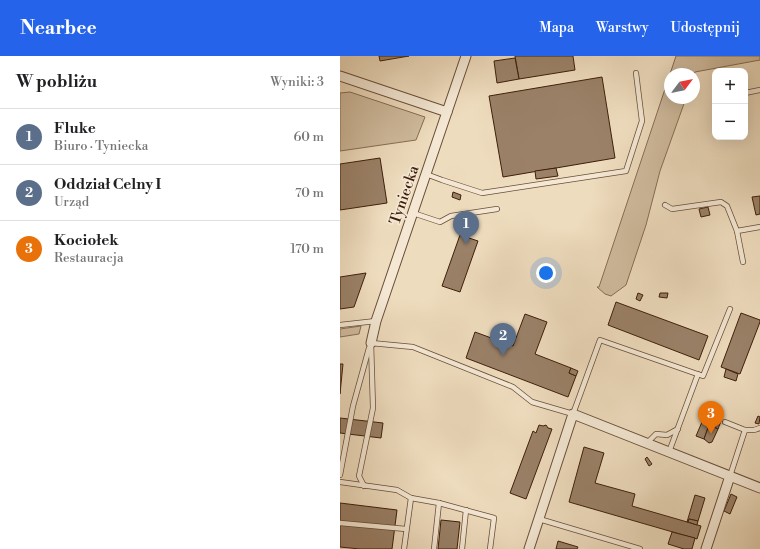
<!DOCTYPE html>
<html lang="pl">
<meta charset="utf-8">
<style>
:root{--surface:#fff;--page:#f2f2f2;--text:#202124;--muted:#757577;--line:#e0e0e0;--accent:#2563eb}
body{margin:0;font-family:"Libre Bodoni",serif;background:var(--page);color:var(--text)}
.controls{position:absolute;right:12px;top:12px;display:grid;overflow:hidden;border-radius:8px;box-shadow:0 4px 16px #0002}
.controls button{width:36px;height:36px;display:grid;place-items:center;padding:0;border:0;border-bottom:1px solid var(--line);background:var(--surface);color:var(--text);font:20px sans-serif}
.compass{position:absolute;left:324px;top:12px;width:36px;height:36px;border-radius:50%;background:var(--surface);box-shadow:0 4px 16px #0002;rotate:58deg}
.you{position:absolute;left:206px;top:217px;width:14px;height:14px;margin:-10px;border:3px solid #fff;border-radius:50%;background:#1a73e8;box-shadow:0 0 0 6px #1a73e833}
.badge{display:grid;place-items:center;width:26px;height:26px;border-radius:50%;background:var(--accent);color:#fff;font-size:13px;font-weight:700}
.pin{position:absolute;translate:-50% -33px;filter:drop-shadow(0 1px 2px #0008)}
.pin::after{content:'';position:absolute;top:21px;width:14px;height:12px;background:inherit;clip-path:polygon(0 0,100% 0,50% 100%)}
.list{margin:0;padding:0;list-style:none}
h2{display:flex;justify-content:space-between;align-items:center;height:52px;margin:0;padding:0 16px;font-size:17px}
h2 small{font-size:13px;font-weight:400;color:var(--muted)}
.list li{display:grid;grid-template-columns:26px 1fr auto;gap:12px;align-items:center;box-sizing:border-box;height:56px;padding:0 16px;border-top:1px solid var(--line)}
.list b{display:block;font-size:15px;white-space:nowrap}
.list p{margin:0;font-size:13px;white-space:nowrap;color:var(--muted)}
.list em{font-size:13px;font-style:normal;color:var(--muted)}
.map{position:relative;flex:none;width:420px;height:493px;overflow:hidden}
header{display:flex;align-items:center;gap:24px;box-sizing:border-box;height:56px;padding:0 20px;background:var(--accent);color:#fff}
header strong{font-size:19px}
nav{display:flex;gap:22px;margin-inline-start:auto;font-size:14px}
main{display:flex}
aside{flex:1;background:var(--surface)}
.map>svg:first-child{display:block}
.green{fill:#d0bc9f;stroke:#876e54}
.building{fill:#9a8168;stroke:#3e1f0a}
.lines{fill:none;stroke-linecap:round;stroke-linejoin:round}
.lane-casing{stroke:#6a4e37;stroke-width:6}
.street-casing{stroke:#6a4e37;stroke-width:11}
.lane{stroke:#f4e8d5;stroke-width:4.5}
.street{stroke:#f4e8d5;stroke-width:9}
.labels{text-anchor:middle;stroke-width:3.5;stroke-linejoin:round;paint-order:stroke}
.street-label{font-size:15px;fill:#3e1f0a;stroke:#f4e8d5}
</style>
<header>
<strong>Nearbee</strong>
<nav><a>Mapa</a><a>Warstwy</a><a>Udostępnij</a></nav>
</header>
<main>
<aside>
<h2>W pobliżu<small>Wyniki: 3</small></h2>
<ul class="list">
<li><span class="badge" style="background:#5c6f8a">1</span><div><b>Fluke</b><p>Biuro · Tyniecka</p></div><em>60 m</em></li>
<li><span class="badge" style="background:#5c6f8a">2</span><div><b>Oddział Celny I</b><p>Urząd</p></div><em>70 m</em></li>
<li><span class="badge" style="background:#e8710a">3</span><div><b>Kociołek</b><p>Restauracja</p></div><em>170 m</em></li>
</ul>
</aside>
<div class="map">
<svg width="420" height="493" viewBox="0 0 420 493">
<rect width="100%" height="100%" fill="#eedcbe"/>
<filter id="stains"><feTurbulence type="fractalNoise" baseFrequency=".005" numOctaves="4"/><feColorMatrix values="0 0 0 0 .2 0 0 0 0 .09 0 0 0 0 .02 0 0 0 .5 -.17"/></filter>
<radialGradient id="worn" r=".72"><stop offset=".6" stop-color="#630" stop-opacity="0"/><stop offset="1" stop-color="#630" stop-opacity=".3"/></radialGradient>
<!-- green -->
<g class="green">
<path d="M 336,0 L 420,0 L 420,4 L 355,16 L 354,19 L 330,18 L 330,42 L 346,42 L 320,115 L 306,169 L 286,229 L 271,240 L 265,238 L 257,231 L 259,231 Z"/>
<path d="M 10,36 L 85,61 L 76,84 L 0,95 L 0,37 Z"/>
<path d="M 21,270 L 19,278 L 0,281 L 0,273 Z"/>
</g>
<!-- building -->
<g class="building">
<path d="M 39,0 L 69,0 L 40,5 Z"/>
<path d="M 175,0 L 233,0 L 235,14 L 179,23 Z"/>
<path d="M 175,2 L 179,23 L 157,27 L 154,5 Z"/>
<path d="M 262,21 L 275,102 L 163,121 L 149,40 Z"/>
<path d="M 40,102 L 47,147 L 0,154 L 0,108 Z"/>
<path d="M 216,112 L 218,120 L 196,123 L 195,115 Z"/>
<path d="M 113,136 L 121,139 L 120,144 L 112,141 Z"/>
<path d="M 420,140 L 420,158 L 416,159 L 412,141 Z"/>
<path d="M 368,151 L 370,159 L 361,161 L 359,153 Z"/>
<path d="M 120,179 L 138,185 L 120,236 L 102,230 Z"/>
<path d="M 26,217 L 14,251 L 0,253 L 0,221 Z"/>
<path d="M 298,237 L 303,239 L 300,245 L 296,243 Z"/>
<path d="M 320,237 L 328,237 L 327,242 L 319,241 Z"/>
<path d="M 276,246 L 368,280 L 359,304 L 268,269 Z"/>
<path d="M 401,257 L 420,264 L 420,266 L 400,318 L 381,311 Z"/>
<path d="M 185,258 L 207,266 L 195,298 L 231,312 L 229,317 L 236,320 L 228,341 L 126,302 L 135,276 L 173,290 Z"/>
<path d="M 0,308 L 3,308 L 0,338 Z"/>
<path d="M 231,312 L 238,315 L 236,320 L 229,317 Z"/>
<path d="M 386,313 L 398,318 L 396,325 L 384,321 Z"/>
<path d="M 365,358 L 377,362 L 373,371 L 361,366 Z"/>
<path d="M 418,360 L 420,361 L 419,368 L 415,367 Z"/>
<path d="M 0,362 L 43,367 L 41,382 L 0,377 Z"/>
<path d="M 377,363 L 381,365 L 378,373 L 373,371 Z"/>
<path d="M 362,366 L 369,369 L 364,383 L 356,380 Z"/>
<path d="M 199,369 L 203,370 L 206,369 L 208,372 L 212,373 L 186,443 L 170,437 L 193,375 L 196,377 Z"/>
<path d="M 369,369 L 378,373 L 372,386 L 369,387 L 364,383 Z"/>
<path d="M 244,391 L 264,397 L 255,427 L 295,438 L 292,450 L 361,470 L 357,483 L 229,446 Z"/>
<path d="M 307,401 L 312,408 L 309,410 L 305,403 Z"/>
<path d="M 391,438 L 397,441 L 390,458 L 384,455 Z"/>
<path d="M 355,439 L 365,442 L 358,465 L 349,463 L 348,466 L 347,466 Z"/>
<path d="M 0,447 L 57,454 L 52,493 L 20,493 L 0,491 Z"/>
<path d="M 349,463 L 358,465 L 357,469 L 348,466 Z"/>
<path d="M 101,464 L 120,466 L 117,493 L 98,493 Z"/>
<path d="M 332,476 L 355,482 L 352,493 L 344,493 L 328,488 Z"/>
<path d="M 218,485 L 238,491 L 237,493 L 216,493 Z"/>
</g>
<g class="lines">
<!-- lane casing -->
<g class="lane-casing">
<g id="lane">
<path d="M 405,37 L 420,34"/>
<path d="M 86,118 L 102,124 L 142,137 L 286,115 L 302,65 L 296,17"/>
<path d="M 325,149 L 332,153 L 381,146 L 387,150 L 397,175 L 420,171"/>
<path d="M 73,157 L 100,166 L 111,160 L 157,153"/>
<path d="M 397,175 L 403,206"/>
<path d="M 0,269 L 36,265"/>
<path d="M 31,287 L 73,291 L 173,331 L 192,346 L 233,358 L 260,284 L 363,320 L 390,253"/>
<path d="M 385,366 L 405,374 L 390,420"/>
<path d="M 405,374 L 414,374 L 420,372"/>
<path d="M 307,387 L 316,378 L 327,379 L 338,373"/>
<path d="M 329,396 L 358,318"/>
<path d="M 0,419 L 13,350 L 29,292"/>
<path d="M 0,426 L 57,434 L 71,442 L 99,447 L 154,462 L 150,493"/>
<path d="M 24,430 L 19,420 L 33,352 L 31,287"/>
<path d="M 199,463 L 300,493"/>
<path d="M 0,467 L 66,473"/>
<path d="M 64,493 L 71,442"/>
<path d="M 94,493 L 99,447"/>
<path d="M 122,493 L 126,454"/>
</g>
</g>
<!-- street casing -->
<g class="street-casing">
<g id="street">
<path d="M 0,20 L 107,56"/>
<path d="M 31,287 L 36,265 L 126,0"/>
<path d="M 189,493 L 233,358 L 420,432"/>
<path d="M 366,493 L 390,420"/>
</g>
</g>
<!-- lane -->
<use href="#lane" class="lane"/>
<!-- street -->
<use href="#street" class="street"/>
</g>
<g class="labels">
<!-- street labels -->
<g class="street-label">
<text transform="translate(64 139) rotate(-71)" y="5">Tyniecka</text>
</g>
</g>
<rect width="100%" height="100%" filter="url(#stains)"/>
<rect width="100%" height="100%" fill="url(#worn)"/>
</svg>
<div class="controls">
<button>+</button>
<button>−</button>
</div>
<svg class="compass" viewBox="-18 -18 36 36"><path d="M0-13l5 13h-10z" fill="#e53935"/><path d="M0 13l5-13h-10z" fill="#757577"/></svg>
<div class="you"></div>
<div class="pin badge" style="left:126px;top:188px;background:#5c6f8a">1</div>
<div class="pin badge" style="left:163px;top:300px;background:#5c6f8a">2</div>
<div class="pin badge" style="left:371px;top:378px;background:#e8710a">3</div>
</div>
</main>
